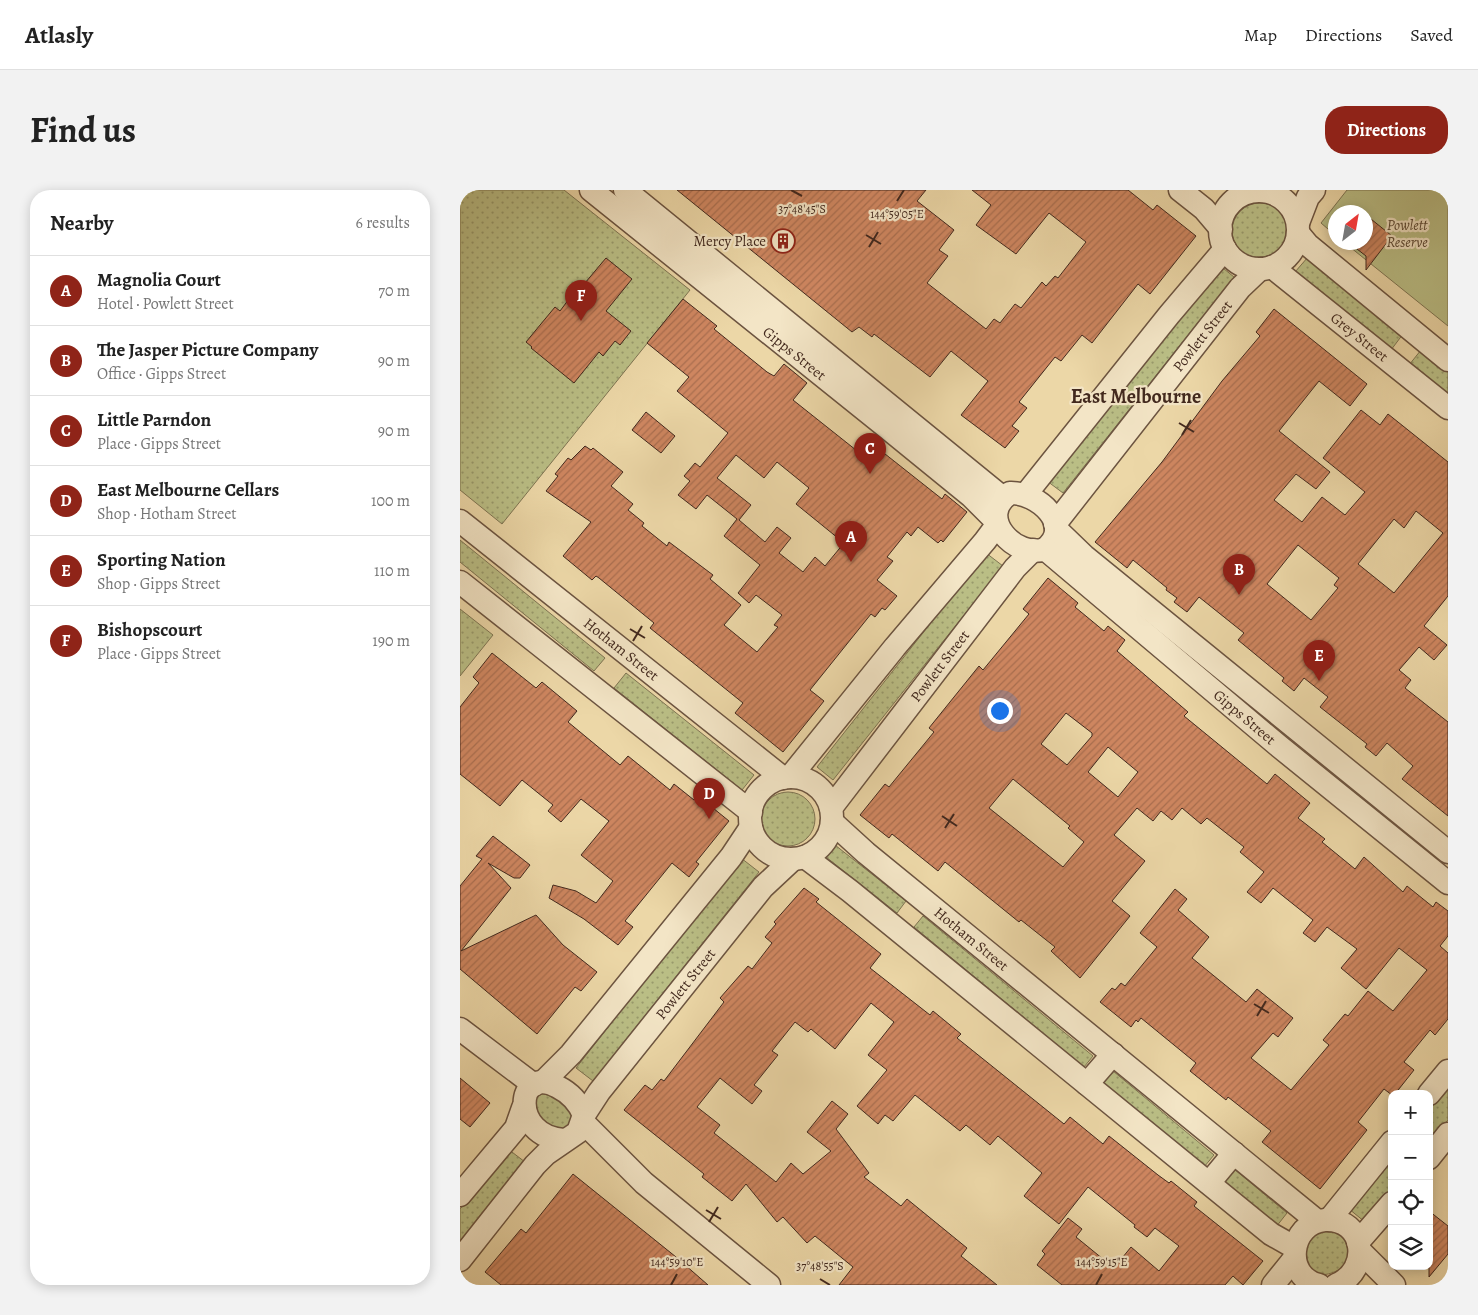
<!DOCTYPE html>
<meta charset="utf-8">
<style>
:root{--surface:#fff;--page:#f2f2f2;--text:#222;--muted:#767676;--line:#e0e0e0;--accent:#8f2418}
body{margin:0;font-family:Alegreya,serif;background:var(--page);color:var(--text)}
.controls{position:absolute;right:15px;bottom:15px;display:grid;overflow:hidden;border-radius:10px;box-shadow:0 2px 12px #0003}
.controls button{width:45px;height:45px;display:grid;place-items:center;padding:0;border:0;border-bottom:1px solid var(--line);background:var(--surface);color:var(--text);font:25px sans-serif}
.compass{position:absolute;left:868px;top:15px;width:45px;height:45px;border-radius:50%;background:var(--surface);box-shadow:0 2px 12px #0003;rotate:31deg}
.you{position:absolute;left:539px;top:520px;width:18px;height:18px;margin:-12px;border:4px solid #fff;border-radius:50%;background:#1a73e8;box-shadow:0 0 0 8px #1a73e833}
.badge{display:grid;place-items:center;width:32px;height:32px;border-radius:50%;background:var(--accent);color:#fff;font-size:16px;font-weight:700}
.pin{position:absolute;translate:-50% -41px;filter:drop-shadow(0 1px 2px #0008)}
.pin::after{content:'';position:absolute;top:26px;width:18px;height:15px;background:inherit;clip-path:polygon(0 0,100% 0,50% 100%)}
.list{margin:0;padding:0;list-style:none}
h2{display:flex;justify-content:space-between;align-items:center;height:65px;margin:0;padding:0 20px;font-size:21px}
h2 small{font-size:16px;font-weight:400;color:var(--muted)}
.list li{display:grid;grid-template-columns:32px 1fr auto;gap:15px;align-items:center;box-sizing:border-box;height:70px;padding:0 20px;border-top:1px solid var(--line)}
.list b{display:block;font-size:19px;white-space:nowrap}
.list p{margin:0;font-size:16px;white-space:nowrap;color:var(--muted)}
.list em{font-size:16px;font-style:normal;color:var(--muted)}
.icon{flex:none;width:28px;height:28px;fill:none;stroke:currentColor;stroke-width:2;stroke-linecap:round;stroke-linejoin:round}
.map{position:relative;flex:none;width:988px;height:1095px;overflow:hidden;border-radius:20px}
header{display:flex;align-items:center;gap:30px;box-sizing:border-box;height:70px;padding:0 25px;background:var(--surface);border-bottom:1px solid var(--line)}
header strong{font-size:24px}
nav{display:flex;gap:28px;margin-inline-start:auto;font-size:18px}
.intro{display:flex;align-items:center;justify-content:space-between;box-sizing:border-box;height:120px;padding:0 30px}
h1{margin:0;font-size:35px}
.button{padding:12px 22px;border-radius:20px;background:var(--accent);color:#fff;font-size:18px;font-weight:700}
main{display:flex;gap:30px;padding:0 30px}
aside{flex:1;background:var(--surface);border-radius:20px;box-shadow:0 2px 12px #0003}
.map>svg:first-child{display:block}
.grass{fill:url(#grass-dots);stroke:#7e7452}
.park{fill:#babe85;stroke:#7e7452}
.building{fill:url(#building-hatch);stroke:#42291e;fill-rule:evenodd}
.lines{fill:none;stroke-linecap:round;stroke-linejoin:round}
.minor-casing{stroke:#6c5440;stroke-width:25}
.minor{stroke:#f3e5c6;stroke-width:22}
.ticks{fill:none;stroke:#42291e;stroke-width:2}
.labels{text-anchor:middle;stroke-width:4.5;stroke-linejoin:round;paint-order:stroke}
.park-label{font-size:15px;font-style:italic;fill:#5a4733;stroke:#f3e5c6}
.poi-label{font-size:15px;fill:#42291e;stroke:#f3e5c6;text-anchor:end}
.street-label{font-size:15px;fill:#42291e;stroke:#f3e5c6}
.district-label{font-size:20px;font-weight:bold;fill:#42291e;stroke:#f3e5c6}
.ticks-label{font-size:12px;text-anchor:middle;fill:#42291e;stroke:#f3e5c6;stroke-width:4.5;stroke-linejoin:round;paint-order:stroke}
</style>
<header>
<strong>Atlasly</strong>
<nav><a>Map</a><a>Directions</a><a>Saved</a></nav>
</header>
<div class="intro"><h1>Find us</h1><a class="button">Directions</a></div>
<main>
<aside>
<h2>Nearby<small>6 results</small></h2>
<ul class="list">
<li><span class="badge">A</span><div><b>Magnolia Court</b><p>Hotel · Powlett Street</p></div><em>70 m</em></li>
<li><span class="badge">B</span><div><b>The Jasper Picture Company</b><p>Office · Gipps Street</p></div><em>90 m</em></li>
<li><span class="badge">C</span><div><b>Little Parndon</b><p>Place · Gipps Street</p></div><em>90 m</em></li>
<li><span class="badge">D</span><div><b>East Melbourne Cellars</b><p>Shop · Hotham Street</p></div><em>100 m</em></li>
<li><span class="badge">E</span><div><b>Sporting Nation</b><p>Shop · Gipps Street</p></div><em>110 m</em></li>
<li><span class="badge">F</span><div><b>Bishopscourt</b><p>Place · Gipps Street</p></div><em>190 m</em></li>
</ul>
</aside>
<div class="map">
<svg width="988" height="1095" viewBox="0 0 988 1095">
<defs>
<pattern id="grass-dots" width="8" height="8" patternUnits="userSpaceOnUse" patternTransform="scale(1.25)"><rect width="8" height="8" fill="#babe85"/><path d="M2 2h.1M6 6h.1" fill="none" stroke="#999a6c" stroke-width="1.8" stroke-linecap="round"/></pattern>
<pattern id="building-hatch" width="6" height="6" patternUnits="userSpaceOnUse" patternTransform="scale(1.25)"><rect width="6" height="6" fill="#ce8660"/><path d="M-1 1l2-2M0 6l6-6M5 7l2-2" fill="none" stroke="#a96e4f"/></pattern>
</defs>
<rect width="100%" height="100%" fill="#ecd7a7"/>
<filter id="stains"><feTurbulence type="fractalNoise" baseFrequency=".004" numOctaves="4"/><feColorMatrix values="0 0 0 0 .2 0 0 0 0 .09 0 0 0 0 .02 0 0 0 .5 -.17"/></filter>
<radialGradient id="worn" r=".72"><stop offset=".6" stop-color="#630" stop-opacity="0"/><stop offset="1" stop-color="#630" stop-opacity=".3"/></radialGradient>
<!-- grass -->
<g class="grass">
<path d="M 5,0 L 104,0 L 230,100 L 42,334 L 0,300 L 0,7 Z"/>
<circle cx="800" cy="41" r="28"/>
<path d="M 848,67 L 943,144 L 931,160 L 835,82 Z"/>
<path d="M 758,74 L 774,87 L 603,303 L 587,291 Z"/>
<path d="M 961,160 L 988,181 L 988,207 L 949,175 Z"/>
<path d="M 0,350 L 145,468 L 134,481 L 0,372 Z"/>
<path d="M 526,363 L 543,376 L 373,590 L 357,577 Z"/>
<path d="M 0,419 L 33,445 L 0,486 Z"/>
<path d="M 166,483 L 294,585 L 282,600 L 154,498 Z"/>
<circle cx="328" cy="629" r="27"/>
<path d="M 375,655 L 446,711 L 437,723 L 366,667 Z"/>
<path d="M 281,668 L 299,682 L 133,891 L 116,878 Z"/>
<path d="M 463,726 L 633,866 L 624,877 L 454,737 Z"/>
<path d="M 653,881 L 754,965 L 744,977 L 643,892 Z"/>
<path d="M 988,897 L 988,930 L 969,953 L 969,920 Z"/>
<path d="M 77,901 L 110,914 L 115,935 L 100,941 L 79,929 L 72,907 Z"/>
<path d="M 48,959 L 65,972 L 0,1054 L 0,1019 Z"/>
<path d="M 932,966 L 932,999 L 905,1032 L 889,1019 Z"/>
<path d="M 774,979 L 827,1023 L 816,1037 L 763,993 Z"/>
<path d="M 876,1038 L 891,1055 L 885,1076 C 875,1083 857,1091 848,1077 C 845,1071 844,1060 843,1053 L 846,1046 Z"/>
</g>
<!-- park -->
<path class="park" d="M 887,0 L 988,0 L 988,136 L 885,53 L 906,52 L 906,22 L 876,22 L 875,45 L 861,33 Z"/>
<!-- building -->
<g class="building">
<path d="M 217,0 L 466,0 L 457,11 L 494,40 L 479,60 L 488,66 L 467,93 L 526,139 L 534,129 L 540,133 L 555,114 L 561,118 L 582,92 L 586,96 L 595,86 L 598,88 L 626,52 L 589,23 L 556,64 L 516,35 L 531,15 L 512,0 L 668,0 L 693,20 L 697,15 L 736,46 L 690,104 L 678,94 L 632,153 L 622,145 L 601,171 L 595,167 L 559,212 L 567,218 L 552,236 L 559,241 L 545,258 L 501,225 L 528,191 L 491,161 L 470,187 L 414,144 L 412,147 L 399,137 L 392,142 Z"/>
<path d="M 906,25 L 932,46 L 906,80 L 906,66 L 888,52 L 906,52 Z"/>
<path d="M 146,68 L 172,89 L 146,121 L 171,141 L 160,155 L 155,151 L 143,166 L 139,162 L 114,193 L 71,158 L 72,157 L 66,152 L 95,117 L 100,121 L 112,105 L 114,106 Z"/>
<path d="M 223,109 L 257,136 L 254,139 L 307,182 L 314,186 L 324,174 L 347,193 L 333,210 L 406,268 L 415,256 L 482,309 L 485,304 L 507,322 L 483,352 L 481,350 L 478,353 L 458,337 L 451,346 L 447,342 L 427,367 L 433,371 L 417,390 L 437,406 L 425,420 L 422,418 L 415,427 L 411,424 L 350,500 L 364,511 L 323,562 L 275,523 L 283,513 L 190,438 L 194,433 L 139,388 L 136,386 L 132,390 L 103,366 L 131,332 L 86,301 L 98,286 L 95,284 L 108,268 L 111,270 L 125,256 L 131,260 L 133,258 L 163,282 L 151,296 L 173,314 L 168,320 L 184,333 L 182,336 L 207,356 L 209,352 L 253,385 L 250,389 L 281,415 L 264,435 L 297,462 L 318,437 L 314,435 L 322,425 L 296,405 L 289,413 L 278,403 L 300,375 L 264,346 L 277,329 L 247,305 L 236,319 L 218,305 L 230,291 L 224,286 L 235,273 L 240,277 L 268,243 L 217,201 L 229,187 L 187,153 ZM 276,265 L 304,288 L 317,272 L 349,298 L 336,314 L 384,353 L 365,376 L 355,367 L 343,382 L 319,363 L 331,348 L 317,337 L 305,352 L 279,330 L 291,315 L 257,288 Z"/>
<path d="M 814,119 L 907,194 L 890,216 L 859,191 L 819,241 L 870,282 L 856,299 L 836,284 L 814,310 L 842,332 L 862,307 L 885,325 L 905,302 L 863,268 L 901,220 L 920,235 L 928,224 L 988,272 L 988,406 L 964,436 L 987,455 L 974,470 L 959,457 L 939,480 L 951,490 L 945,498 L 988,532 L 988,626 L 942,589 L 953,576 L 927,553 L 916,566 L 905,557 L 907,554 L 860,517 L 868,507 L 844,488 L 834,501 L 822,491 L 824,488 L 778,450 L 784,443 L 739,407 L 727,422 L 714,412 L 717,408 L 706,400 L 707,398 L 673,370 L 667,378 L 635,352 L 702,272 L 762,191 L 800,146 L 796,142 ZM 956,321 L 983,343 L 934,403 L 898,374 L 934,329 L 944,338 ZM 838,355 L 879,388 L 874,395 L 878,398 L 851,430 L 807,394 Z"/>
<path d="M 186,222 L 215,246 L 201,263 L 172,240 Z"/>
<path d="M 588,388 L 618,413 L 615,417 L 644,441 L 648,436 L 665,450 L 657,461 L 728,522 L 724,526 L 807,594 L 815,584 L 850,613 L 838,628 L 865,649 L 862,652 L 895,679 L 904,667 L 943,702 L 947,696 L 973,717 L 976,712 L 988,721 L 988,746 L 980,756 L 988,763 L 988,829 L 975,845 L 970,840 L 944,872 L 954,880 L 935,904 L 932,905 L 924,899 L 898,932 L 907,940 L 860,999 L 802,952 L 811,941 L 768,907 L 766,910 L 730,881 L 736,873 L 681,828 L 678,832 L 676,830 L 671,837 L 640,812 L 652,798 L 655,800 L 661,793 L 665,796 L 697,757 L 680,743 L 715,699 L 727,709 L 718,720 L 749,747 L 732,768 L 786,812 L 797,799 L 833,828 L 818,847 L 813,843 L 791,868 L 831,900 L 869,855 L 863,850 L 885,824 L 888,826 L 908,801 L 933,821 L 967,780 L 939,758 L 906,799 L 881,778 L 897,759 L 867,737 L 855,752 L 843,743 L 853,730 L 813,698 L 801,713 L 787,702 L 804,682 L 780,662 L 784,657 L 747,628 L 741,634 L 722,618 L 712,630 L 701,621 L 693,631 L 677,618 L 654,645 L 685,671 L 652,711 L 670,726 L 620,788 L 591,761 L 595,757 L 561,730 L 559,732 L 485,672 L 478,681 L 432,644 L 429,648 L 400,625 L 425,594 L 429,597 L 474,542 L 469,538 L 519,476 L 523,480 L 569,424 L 563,419 ZM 606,523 L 632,543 L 632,546 L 607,575 L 581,554 ZM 648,557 L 678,582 L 658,607 L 628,582 ZM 553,589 L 610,636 L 608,638 L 624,652 L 603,677 L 529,618 Z"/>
<path d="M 32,463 L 76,498 L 82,492 L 117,521 L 108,532 L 160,575 L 168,566 L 210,600 L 214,594 L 234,610 L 237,605 L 269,631 L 236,672 L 239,674 L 229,687 L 212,673 L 165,731 L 173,737 L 158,755 L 124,729 L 89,708 L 93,695 L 116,701 L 136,713 L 153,691 L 121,665 L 149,631 L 121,609 L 101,632 L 88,621 L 93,615 L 62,590 L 40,616 L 0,584 L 0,517 L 19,493 L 13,487 Z"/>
<path d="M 33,646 L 70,675 L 60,688 L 54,688 L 28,673 L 51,698 L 1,761 L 76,725 L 103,755 L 137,782 L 121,801 L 115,797 L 77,844 L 0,779 L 0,696 L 22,669 L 16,666 Z"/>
<path d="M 344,698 L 359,709 L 356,712 L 421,764 L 410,778 L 470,825 L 473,821 L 501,844 L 497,848 L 604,934 L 610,927 L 643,954 L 649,946 L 698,985 L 709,993 L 711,991 L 737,1012 L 734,1016 L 803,1071 L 783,1095 L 773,1086 L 765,1095 L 602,1095 L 577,1075 L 585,1064 L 582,1061 L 608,1028 L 622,1039 L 616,1047 L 654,1078 L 671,1057 L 699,1081 L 719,1056 L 695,1038 L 687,1047 L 674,1037 L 675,1035 L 628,997 L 599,1034 L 564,1006 L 582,983 L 538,946 L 530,955 L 506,935 L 500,941 L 455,905 L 433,931 L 425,925 L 418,934 L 397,916 L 427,880 L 408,865 L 434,832 L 411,813 L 375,859 L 351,839 L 348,842 L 335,832 L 312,861 L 318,865 L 294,895 L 302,901 L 292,914 L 260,888 L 237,917 L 260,935 L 254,943 L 316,992 L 331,973 L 343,984 L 371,961 L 347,942 L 372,911 L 388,924 L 376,939 L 409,983 L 404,987 L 441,1016 L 447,1009 L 507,1058 L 501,1066 L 537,1095 L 379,1095 L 393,1077 L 355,1046 L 347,1053 L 323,1027 L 317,1032 L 286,994 L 272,1011 L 242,987 L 244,984 L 164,920 L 185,895 L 192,900 L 201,889 L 204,891 L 264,812 L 260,808 L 288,776 L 292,779 L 312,753 L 305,747 L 316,734 L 314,732 Z"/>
<path d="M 0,888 L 30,913 L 10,937 L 0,929 Z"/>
<path d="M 113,984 L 216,1067 L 248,1095 L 41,1095 L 25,1082 L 61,1039 L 66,1043 Z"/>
<path d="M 969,1021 L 988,1036 L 988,1064 L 969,1087 Z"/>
</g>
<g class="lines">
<!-- minor casing -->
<g class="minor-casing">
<g id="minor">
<path id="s1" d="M 131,0 L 425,236 L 511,306 L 535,330"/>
<path d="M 165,0 L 543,308"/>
<path d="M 720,0 L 744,19 L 761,39"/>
<circle cx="799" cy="40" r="39"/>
<path d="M 838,33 L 848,7 L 854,0"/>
<path d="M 838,43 L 848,55 L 988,170"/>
<path id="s2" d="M 812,77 L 988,218"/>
<path d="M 550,303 C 578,302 615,336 585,359 C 557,370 514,327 550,303 Z"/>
<path d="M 566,304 L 709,125 L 765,59"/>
<path id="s3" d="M 0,331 L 323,588"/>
<path id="s4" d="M 595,334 L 780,98 L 800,79"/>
<path d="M 596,339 L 624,366 L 988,662"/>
<path id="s5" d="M 585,359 L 820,557 L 988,693"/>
<path d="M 0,392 L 291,622"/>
<path d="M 330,587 L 435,457 L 525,351 L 537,335"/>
<circle cx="331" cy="628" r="41"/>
<path id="s6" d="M 371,618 L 555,378 L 573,360"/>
<path id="s7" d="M 372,632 L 406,663 L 857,1031"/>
<path d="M 345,667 L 390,701 L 811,1044 L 834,1057"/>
<path d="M 0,839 L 74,895"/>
<path d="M 83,892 L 111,864 L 271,667 L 291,637"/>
<path d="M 627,894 L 653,864"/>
<path d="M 969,904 L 988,881"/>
<path id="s8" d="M 124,925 L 139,902 L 303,697 L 333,669"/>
<path d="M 123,932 L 184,993 L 309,1095"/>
<path d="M 969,968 L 988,944"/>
<path d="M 749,993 L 774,963"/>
<path d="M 0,1005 L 56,938 L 63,918"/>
<path d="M 869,1030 L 932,952"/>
<path d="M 898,1052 L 932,1013"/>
<path d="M 900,1061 L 934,1095"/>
<path d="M 0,1070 L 75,975 L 86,964 L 118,942 L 124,925 C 119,913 110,903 98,897 C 55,873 50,947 104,950"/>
<path d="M 813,1095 L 834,1069"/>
<path d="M 859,1095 C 823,1087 829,1033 865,1030 C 905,1028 912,1080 876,1095"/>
</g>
</g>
<!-- minor -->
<use href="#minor" class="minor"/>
</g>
<!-- ticks -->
<path class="ticks" d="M 331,0 L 342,6M 437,11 L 444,0M 406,45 L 421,54M 409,57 L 418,42M 719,233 L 734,242M 722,245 L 731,230M 170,439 L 185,448M 173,451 L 182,436M 482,626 L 497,636M 485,638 L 494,624M 794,814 L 809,823M 797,826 L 806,811M 246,1020 L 261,1029M 249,1032 L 258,1017M 360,1089 L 370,1095M 211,1095 L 217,1084M 636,1095 L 642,1084"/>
<!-- icons -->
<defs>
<g id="building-ring" transform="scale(1.25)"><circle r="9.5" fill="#f3e5c6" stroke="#8f2418" stroke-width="1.5"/><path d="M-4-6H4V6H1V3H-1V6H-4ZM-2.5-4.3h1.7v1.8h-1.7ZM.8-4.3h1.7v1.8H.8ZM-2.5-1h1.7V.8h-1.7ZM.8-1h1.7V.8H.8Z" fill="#8f2418"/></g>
</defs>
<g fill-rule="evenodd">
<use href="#building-ring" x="323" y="51"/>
</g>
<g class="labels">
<!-- park labels -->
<g class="park-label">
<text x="947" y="40">Powlett<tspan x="947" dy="17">Reserve</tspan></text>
</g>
<!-- poi labels -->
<g class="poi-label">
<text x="306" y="56">Mercy Place</text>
</g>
<!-- street labels -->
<g class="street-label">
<text dy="5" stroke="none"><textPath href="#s4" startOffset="239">Powlett Street</textPath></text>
<text dy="5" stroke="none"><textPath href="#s2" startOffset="112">Grey Street</textPath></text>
<text dy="5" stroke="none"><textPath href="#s1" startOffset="261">Gipps Street</textPath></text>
<text dy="5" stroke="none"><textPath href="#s3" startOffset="206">Hotham Street</textPath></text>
<text dy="5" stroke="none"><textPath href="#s6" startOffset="179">Powlett Street</textPath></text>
<text dy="5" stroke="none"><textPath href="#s5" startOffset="261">Gipps Street</textPath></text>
<text dy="5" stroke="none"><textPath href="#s7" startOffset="182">Hotham Street</textPath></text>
<text dy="5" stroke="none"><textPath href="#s8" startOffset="166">Powlett Street</textPath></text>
</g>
<!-- district labels -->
<g class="district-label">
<text x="676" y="213">East Melbourne</text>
</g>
</g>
<g class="ticks-label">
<text x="342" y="23">37°48'45"S</text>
<text x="437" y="28">144°59'05"E</text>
<text x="217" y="1076">144°59'10"E</text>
<text x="642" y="1076">144°59'15"E</text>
<text x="360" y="1080">37°48'55"S</text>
</g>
<rect width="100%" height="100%" filter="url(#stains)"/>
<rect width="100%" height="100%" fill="url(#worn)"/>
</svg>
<div class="controls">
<button>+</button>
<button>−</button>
<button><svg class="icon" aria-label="locate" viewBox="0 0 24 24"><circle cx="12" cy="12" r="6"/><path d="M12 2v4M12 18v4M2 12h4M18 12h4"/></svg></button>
<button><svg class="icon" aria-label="layers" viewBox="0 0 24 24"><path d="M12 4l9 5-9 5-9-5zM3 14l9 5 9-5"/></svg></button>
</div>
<svg class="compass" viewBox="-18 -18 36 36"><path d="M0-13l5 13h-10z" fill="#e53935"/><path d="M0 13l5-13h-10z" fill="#767676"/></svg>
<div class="you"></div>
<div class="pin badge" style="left:391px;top:372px">A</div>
<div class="pin badge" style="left:779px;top:405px">B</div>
<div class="pin badge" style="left:410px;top:284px">C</div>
<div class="pin badge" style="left:249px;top:629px">D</div>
<div class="pin badge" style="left:859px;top:491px">E</div>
<div class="pin badge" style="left:121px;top:131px">F</div>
</div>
</main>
